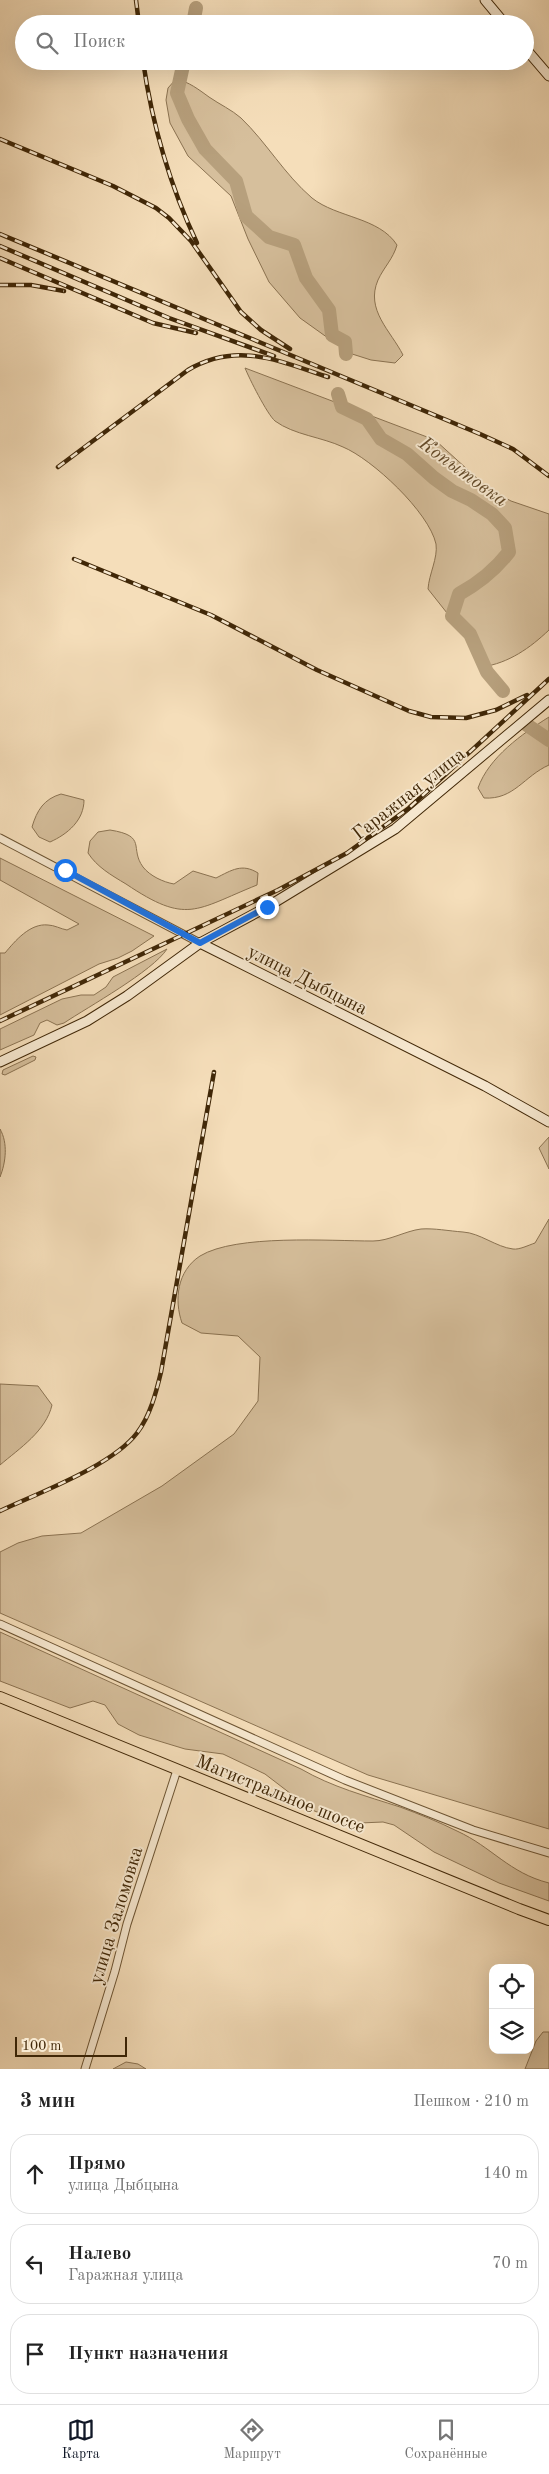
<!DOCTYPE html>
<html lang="ru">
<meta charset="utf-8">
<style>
:root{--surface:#fff;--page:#f6f6f6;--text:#222;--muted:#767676;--line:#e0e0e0;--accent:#111827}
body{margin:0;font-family:"Old Standard TT",serif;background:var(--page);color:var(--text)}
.controls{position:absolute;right:15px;bottom:15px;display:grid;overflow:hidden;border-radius:10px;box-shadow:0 5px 20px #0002}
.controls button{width:45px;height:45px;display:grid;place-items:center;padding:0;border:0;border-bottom:1px solid var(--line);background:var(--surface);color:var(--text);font:25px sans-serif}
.scale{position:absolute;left:15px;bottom:12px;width:112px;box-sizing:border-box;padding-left:5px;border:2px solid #402707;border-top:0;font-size:14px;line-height:18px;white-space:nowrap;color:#402707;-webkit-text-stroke:4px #f8ead2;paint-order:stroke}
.stop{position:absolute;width:15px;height:15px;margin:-11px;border:4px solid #1a73e8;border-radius:50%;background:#fff}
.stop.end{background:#1a73e8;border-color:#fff;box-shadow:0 1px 5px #0008}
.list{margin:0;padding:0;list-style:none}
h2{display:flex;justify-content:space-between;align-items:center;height:65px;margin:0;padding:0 20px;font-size:21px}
h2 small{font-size:16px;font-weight:400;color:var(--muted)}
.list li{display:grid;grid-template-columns:32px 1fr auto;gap:15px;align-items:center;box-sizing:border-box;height:80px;margin:0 10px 10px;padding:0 10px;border:1px solid var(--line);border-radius:20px}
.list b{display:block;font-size:19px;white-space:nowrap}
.list p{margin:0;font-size:16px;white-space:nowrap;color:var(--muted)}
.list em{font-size:16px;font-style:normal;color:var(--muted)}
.icon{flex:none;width:28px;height:28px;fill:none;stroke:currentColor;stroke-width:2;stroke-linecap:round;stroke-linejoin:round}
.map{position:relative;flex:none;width:549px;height:2069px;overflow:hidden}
.search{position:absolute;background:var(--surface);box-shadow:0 5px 20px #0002;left:15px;right:15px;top:15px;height:55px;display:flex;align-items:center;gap:12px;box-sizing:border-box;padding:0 18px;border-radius:28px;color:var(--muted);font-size:19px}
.sheet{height:335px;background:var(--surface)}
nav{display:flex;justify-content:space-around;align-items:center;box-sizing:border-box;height:70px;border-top:1px solid var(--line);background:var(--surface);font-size:14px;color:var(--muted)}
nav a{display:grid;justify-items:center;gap:2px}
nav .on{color:var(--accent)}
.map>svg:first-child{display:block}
.green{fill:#d6bf9c;stroke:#8b7352}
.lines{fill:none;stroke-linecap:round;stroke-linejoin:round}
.river{stroke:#b7a07d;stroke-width:14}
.street-casing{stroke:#6d5534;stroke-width:9}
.secondary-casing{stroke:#402707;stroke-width:11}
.primary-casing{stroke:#402707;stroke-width:12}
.street{stroke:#f8ead2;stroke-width:7}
.secondary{stroke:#f8ead2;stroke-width:9}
.primary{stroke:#f5deba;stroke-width:10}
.rail-casing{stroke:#402707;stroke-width:4.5}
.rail{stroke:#f8ead2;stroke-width:2.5;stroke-dasharray:8;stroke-linecap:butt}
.route{stroke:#1a73e8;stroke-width:6}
.labels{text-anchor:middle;stroke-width:4;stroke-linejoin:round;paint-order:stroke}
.street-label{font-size:19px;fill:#402707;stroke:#f8ead2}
.water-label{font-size:20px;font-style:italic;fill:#644b2a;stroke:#f8ead2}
</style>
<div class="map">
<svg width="549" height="2069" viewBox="0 0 549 2069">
<rect width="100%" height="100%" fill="#f5deba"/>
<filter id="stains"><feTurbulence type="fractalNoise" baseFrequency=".004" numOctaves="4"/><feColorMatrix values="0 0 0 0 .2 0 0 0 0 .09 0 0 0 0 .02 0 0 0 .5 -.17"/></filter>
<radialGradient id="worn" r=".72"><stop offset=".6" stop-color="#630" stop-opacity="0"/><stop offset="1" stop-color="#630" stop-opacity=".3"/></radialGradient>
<!-- green -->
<g class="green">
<path d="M 176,79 C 189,82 198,89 209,97 C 219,104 232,110 241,118 C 267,143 284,174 312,198 C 337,218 379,217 397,245 C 393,259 384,267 378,280 C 365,310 391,331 403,355 L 395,363 L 371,360 L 349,353 L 300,318 L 269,282 L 248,239 L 231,196 L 188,156 L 170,123 L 166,100 L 168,88 Z"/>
<path d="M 245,368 L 435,440 L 489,489 L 511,501 L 549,514 L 549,630 C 530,648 509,663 482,667 L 466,637 L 428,589 C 429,574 438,558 436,544 C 429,512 372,459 343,447 C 322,437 294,435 275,421 C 267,414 249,378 245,368 Z"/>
<path d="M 549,717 L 549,765 C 524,776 514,800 484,798 L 478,788 C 489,757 522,734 549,717 Z"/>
<path d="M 61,794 L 84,800 C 84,820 68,834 50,842 L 39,837 L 32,827 C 37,810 44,799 61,794 Z"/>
<path d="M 110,830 C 148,836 129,848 143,867 C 150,876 163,882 174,884 L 193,871 L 216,878 C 232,870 242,863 258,873 L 257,885 C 195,910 187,925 126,884 C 111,875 97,867 88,853 L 90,841 L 98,832 Z"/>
<path d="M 0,858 L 154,936 L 132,951 L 118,958 L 99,964 L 0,1015 L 0,953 L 5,953 C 15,941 30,923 48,925 C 54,925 61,929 67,930 L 79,924 L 0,880 Z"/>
<path d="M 167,949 C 153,971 88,1007 64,1023 L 57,1025 L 47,1020 L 40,1023 L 34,1035 L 0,1050 L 0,1029 L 62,999 L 81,995 L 94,995 L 106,987 L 113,977 Z"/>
<path d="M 33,1056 L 36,1057 L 35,1060 L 5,1075 L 2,1074 L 3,1070 Z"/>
<path d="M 0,1129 C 8,1143 6,1162 0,1177 Z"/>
<path d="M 549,1137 L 549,1169 L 539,1148 Z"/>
<path d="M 549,1219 L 549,1829 L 368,1775 L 0,1613 L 0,1552 L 18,1543 L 42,1536 L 81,1533 L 162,1486 L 234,1434 L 258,1401 L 260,1357 L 238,1336 L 201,1333 L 182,1323 C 174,1300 177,1271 200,1256 C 236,1234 330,1241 373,1241 C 389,1241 405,1231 421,1229 C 434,1228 449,1231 463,1232 C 480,1233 496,1247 513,1249 C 519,1250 529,1245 535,1243 Z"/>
<path d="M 0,1384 L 38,1386 L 52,1405 C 46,1431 20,1448 0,1465 Z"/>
<path d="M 0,1632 L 301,1769 C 332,1787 366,1796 400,1807 C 419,1814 439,1822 457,1831 C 492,1847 509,1873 549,1883 L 549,1901 L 499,1883 L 434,1852 L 394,1825 L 383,1822 L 360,1823 L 335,1819 L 312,1810 L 265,1774 L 223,1754 L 185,1749 L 139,1735 L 118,1724 L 105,1705 L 93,1701 L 70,1708 L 0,1681 Z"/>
<path d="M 543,2032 L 549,2032 L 549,2069 L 525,2069 L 536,2041 Z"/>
<path d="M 126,2062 L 138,2064 L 146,2069 L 113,2069 Z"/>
</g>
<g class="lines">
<!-- river -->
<g class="river">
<path d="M 193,24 L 196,8"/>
<path d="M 184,61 L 177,93 L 188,119 L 205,149 L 236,181 L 246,216 L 269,237 L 294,245 L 306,278 L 329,310 L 332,335 L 345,342 L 346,354"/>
<path d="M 338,394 L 342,407 L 367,419 L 381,439 L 407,454 L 434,478 L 452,491 L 471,500 L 492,514 L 505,528 L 509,552 C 495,570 479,583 459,594 L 452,616 L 470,634 L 487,672 L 503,691"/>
<path d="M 527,725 L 549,740"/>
</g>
<!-- street casing -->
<g class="street-casing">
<g id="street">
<path d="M 0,838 L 200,943"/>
<path d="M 0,1624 L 345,1780 L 473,1830 L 549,1853"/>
<path d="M 85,2069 L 115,1971 L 127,1924 L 177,1770"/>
</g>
</g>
<!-- secondary casing -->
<g class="secondary-casing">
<g id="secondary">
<path d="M 485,0 L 505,24"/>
<path d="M 525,48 L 549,76"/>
<path d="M 200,943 L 485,1086 L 549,1122"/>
<path d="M 0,1062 L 87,1021 L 127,996 L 200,943 L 267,907 L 395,829 L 549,700"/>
</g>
</g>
<!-- primary casing -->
<g class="primary-casing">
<path id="primary" d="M 0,1697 L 519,1909 L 549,1920"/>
</g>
<!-- street -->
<use href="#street" class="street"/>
<!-- secondary -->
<use href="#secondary" class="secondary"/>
<!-- primary -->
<use href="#primary" class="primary"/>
<!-- rail casing -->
<g class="rail-casing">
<g id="rail">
<path d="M 136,0 L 139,24"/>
<path d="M 143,61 C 152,123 170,186 197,243"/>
<path d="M 0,139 L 113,186 L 156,208 L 169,218 L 191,241 L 241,312 L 261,330 L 290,349"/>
<path d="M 0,234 L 480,434 L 513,449 L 549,476"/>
<path d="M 0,246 L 169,318 L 274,356"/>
<path d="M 0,258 L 153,323 L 196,333"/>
<path d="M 0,285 L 31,285 L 64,291"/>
<path d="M 58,467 L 188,370 C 237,341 279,361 328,377"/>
<path d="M 74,559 L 211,615 L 317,670 L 409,711 L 431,717 L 466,718 L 496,710 L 527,695"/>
<path d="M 0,1021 L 278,890 L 347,853 L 409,808 L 549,679"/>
<path d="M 0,1511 C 38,1493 112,1466 137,1433 C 150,1416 156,1393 161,1372 L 214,1072"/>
</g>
</g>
<!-- rail -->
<use href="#rail" class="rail"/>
</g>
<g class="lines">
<!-- route -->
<path class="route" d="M 65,870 L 200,943 L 267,907"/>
</g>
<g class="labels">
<!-- street labels -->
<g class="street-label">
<text transform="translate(408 793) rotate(-38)" y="7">Гаражная улица</text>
<text transform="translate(308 979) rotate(27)" y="7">улица Дыбцына</text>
<text transform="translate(281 1793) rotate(22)" y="7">Магистральное шоссе</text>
<text transform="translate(115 1915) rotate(-73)" y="7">улица Заломовка</text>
</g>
<!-- water labels -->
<g class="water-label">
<text transform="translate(464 471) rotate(36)" y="7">Копытовка</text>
</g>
</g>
<rect width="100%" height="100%" filter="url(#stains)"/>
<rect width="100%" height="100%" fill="url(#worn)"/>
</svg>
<div class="controls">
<button><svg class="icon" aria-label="locate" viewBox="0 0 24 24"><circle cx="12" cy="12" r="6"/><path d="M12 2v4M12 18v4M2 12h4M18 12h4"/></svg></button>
<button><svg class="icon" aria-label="layers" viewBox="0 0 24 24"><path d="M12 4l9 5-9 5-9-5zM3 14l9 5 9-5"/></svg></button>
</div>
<div class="scale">100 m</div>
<div class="stop" style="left:65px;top:870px"></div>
<div class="stop end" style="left:267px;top:907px"></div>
<div class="search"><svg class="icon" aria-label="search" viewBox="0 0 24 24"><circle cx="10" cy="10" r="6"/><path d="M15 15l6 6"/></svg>Поиск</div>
</div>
<section class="sheet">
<h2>3 мин<small>Пешком · 210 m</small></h2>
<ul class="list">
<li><svg class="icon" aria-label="ahead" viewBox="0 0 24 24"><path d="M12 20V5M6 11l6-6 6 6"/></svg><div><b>Прямо</b><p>улица Дыбцына</p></div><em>140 m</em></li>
<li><svg class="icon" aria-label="left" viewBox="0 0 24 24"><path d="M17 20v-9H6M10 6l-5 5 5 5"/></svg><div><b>Налево</b><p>Гаражная улица</p></div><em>70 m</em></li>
<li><svg class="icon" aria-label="arrive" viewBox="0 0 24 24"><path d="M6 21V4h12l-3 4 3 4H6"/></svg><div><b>Пункт назначения</b></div></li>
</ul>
</section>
<nav>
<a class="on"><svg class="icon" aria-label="map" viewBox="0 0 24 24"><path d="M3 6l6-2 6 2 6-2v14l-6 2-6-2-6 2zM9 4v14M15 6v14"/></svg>Карта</a>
<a><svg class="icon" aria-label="directions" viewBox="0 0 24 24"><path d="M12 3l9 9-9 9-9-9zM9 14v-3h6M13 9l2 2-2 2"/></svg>Маршрут</a>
<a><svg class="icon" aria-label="saved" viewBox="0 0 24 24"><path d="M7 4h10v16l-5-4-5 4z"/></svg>Сохранённые</a>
</nav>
